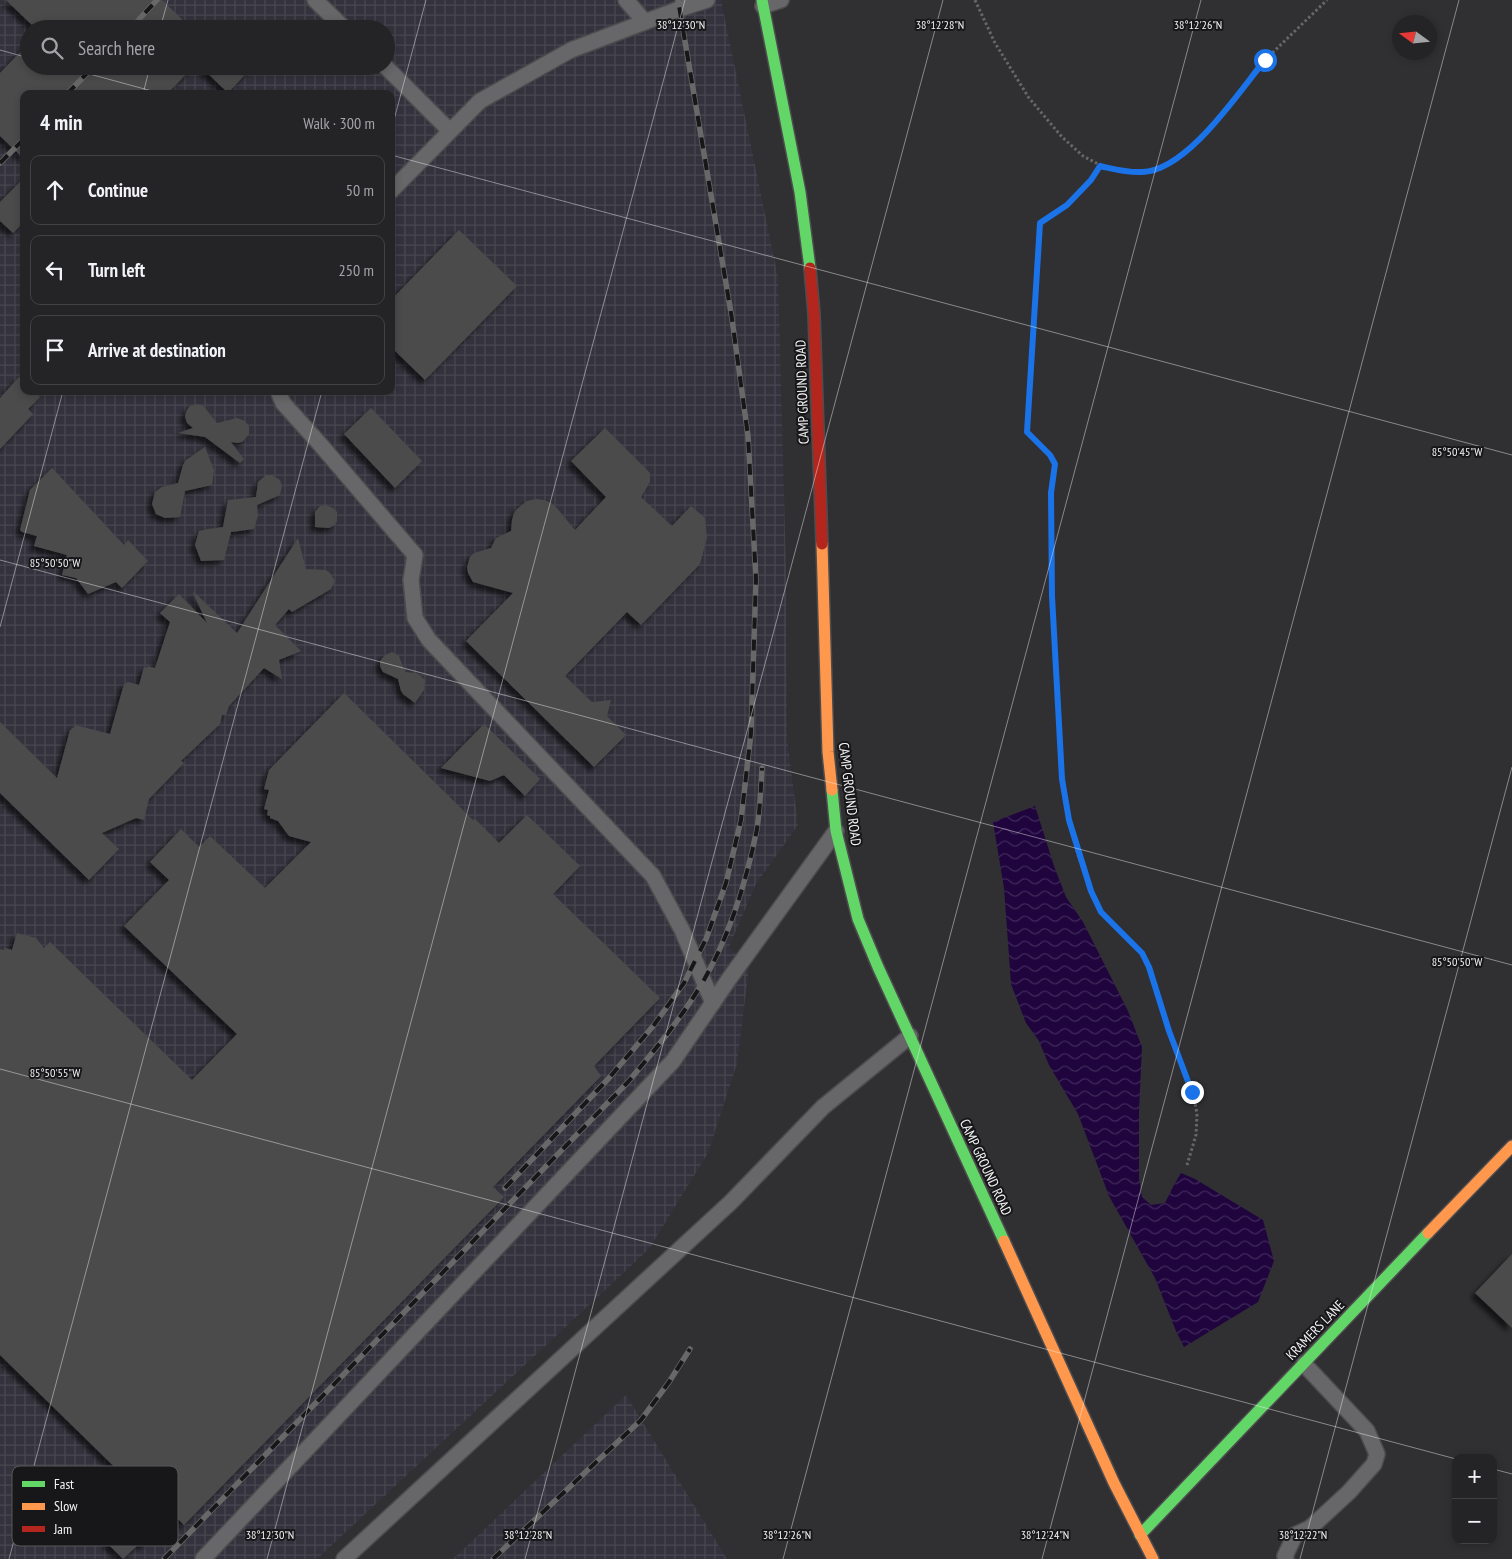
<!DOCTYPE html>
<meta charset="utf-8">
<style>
:root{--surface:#242326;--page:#302f32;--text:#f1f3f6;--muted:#a3a4a7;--line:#414043}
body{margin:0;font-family:"PT Sans Narrow",sans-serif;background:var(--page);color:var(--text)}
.controls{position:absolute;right:15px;bottom:15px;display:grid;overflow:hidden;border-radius:10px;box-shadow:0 2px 8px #0003}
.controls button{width:45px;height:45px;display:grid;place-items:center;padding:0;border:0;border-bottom:1px solid var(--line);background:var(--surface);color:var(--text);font:25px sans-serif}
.compass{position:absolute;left:1392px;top:15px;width:45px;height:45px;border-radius:50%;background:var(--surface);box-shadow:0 2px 8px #0003;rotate:285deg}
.stop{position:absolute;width:15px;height:15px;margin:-11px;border:4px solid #1a73e8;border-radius:50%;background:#fff}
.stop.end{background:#1a73e8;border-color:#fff;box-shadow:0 1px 5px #0008}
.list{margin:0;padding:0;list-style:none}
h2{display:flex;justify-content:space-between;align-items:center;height:65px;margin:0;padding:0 20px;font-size:21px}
h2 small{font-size:16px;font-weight:400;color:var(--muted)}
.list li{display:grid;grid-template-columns:32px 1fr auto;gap:15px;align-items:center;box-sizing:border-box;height:70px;margin:0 10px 10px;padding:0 10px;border:1px solid var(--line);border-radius:10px}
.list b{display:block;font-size:19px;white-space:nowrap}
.list em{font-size:16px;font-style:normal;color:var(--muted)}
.icon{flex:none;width:28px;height:28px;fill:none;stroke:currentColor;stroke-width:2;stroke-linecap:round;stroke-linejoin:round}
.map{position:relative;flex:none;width:1512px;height:1559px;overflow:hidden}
.search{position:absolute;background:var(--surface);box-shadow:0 2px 8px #0003;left:20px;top:20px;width:375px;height:55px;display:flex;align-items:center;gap:12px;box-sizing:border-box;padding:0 18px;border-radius:28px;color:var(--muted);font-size:19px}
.panel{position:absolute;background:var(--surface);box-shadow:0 2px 8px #0003;left:20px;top:90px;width:375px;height:305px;border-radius:10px}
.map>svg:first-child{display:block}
.industrial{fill:url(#industrial-grid);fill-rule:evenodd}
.water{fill:url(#water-waves)}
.building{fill:#4b4b4c;filter:url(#shadow)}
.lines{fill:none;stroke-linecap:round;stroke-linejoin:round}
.lane-casing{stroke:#4d4c4e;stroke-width:18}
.fast-casing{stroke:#4d4c4e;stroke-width:14}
.slow-casing{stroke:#4d4c4e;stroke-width:14}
.jam-casing{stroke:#4d4c4e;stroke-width:14}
.path{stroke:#676769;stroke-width:3;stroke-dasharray:2.5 2.5;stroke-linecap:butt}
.lane{stroke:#676668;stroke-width:15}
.fast{stroke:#63d668;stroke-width:11}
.slow{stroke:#ff974d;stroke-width:11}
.jam{stroke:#b3261e;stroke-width:11}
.rail-casing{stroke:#686869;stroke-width:5.5}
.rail{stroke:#171719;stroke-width:4;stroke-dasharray:11;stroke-linecap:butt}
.route{stroke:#1a73e8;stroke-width:6}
.ticks{fill:none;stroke:#f4f3f6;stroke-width:1;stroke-opacity:0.45}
.labels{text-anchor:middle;stroke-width:4;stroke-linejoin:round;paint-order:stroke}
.street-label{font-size:14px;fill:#f4f3f6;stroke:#171719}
.key{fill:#171719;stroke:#59595b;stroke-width:1}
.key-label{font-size:14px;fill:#f4f3f6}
.ticks-label{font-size:12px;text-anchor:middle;fill:#f4f3f6;stroke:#171719;stroke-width:4;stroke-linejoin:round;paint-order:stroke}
</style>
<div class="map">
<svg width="1512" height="1559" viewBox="0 0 1512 1559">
<defs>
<pattern id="industrial-grid" width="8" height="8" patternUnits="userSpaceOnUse" patternTransform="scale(1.25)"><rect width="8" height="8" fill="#34323c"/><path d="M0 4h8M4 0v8" fill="none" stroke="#48464f"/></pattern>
<pattern id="water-waves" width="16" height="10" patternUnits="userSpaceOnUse" patternTransform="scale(1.25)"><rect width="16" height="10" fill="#1f043e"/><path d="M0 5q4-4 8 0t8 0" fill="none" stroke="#40295a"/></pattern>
<filter id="shadow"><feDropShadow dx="-4.5" dy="4.5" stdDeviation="2.5" flood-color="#0009"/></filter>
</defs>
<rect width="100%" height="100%" fill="#302f32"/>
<!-- industrial -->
<g class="industrial">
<path d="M 0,0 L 721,0 L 778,277 L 786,569 L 787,738 L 798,825 L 756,884 L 729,947 L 749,968 L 737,1064 L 708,1153 L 649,1249 L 317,1559 L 0,1559 ZM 29,29 L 386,29 L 386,66 L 29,66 ZM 24,94 L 391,94 L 391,391 L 24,391 Z"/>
<path d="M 626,1395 L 727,1559 L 453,1559 Z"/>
</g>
<!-- water -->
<path class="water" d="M 1035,806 L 1054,866 L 1066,897 L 1083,922 L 1128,1011 L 1142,1047 L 1139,1110 L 1139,1178 L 1142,1197 L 1151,1205 L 1165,1203 L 1174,1185 L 1181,1173 L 1195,1179 L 1263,1220 L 1274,1261 L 1258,1302 L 1184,1347 L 1176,1331 L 1155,1278 L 1109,1196 L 1078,1114 L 1049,1065 L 1039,1041 L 1026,1023 L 1011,984 L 1004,888 L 993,822 Z"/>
<!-- building -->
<g class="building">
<path d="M 6,0 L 162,0 L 192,29 L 36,29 Z"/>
<path d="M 29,43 L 29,66 L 194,66 L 167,94 L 24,94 L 24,159 L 0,136 L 0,73 Z"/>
<path d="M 200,66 L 253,66 L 228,93 Z"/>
<path d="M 24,178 L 24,222 L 13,233 L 0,221 L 0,202 Z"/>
<path d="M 459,230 L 517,286 L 425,380 L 391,347 L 391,300 Z"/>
<path d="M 19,377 L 24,382 L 24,391 L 34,391 L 40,397 L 28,409 L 33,414 L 0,449 L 0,398 Z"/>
<path d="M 198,404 L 202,405 L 206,409 L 217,423 L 237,418 L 245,421 L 249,426 L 249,434 L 245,439 L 242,442 L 237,443 L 231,442 L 244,459 L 240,463 L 205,437 L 178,433 L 193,428 L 187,423 L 185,416 L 187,410 L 190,406 Z"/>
<path d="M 371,408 L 422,461 L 395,488 L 344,434 Z"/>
<path d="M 605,428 L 650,473 L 650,482 L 641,497 L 672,526 L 691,506 L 705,518 L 707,538 L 700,564 L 641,625 L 627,612 L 565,676 L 592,702 L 611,700 L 607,716 L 626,735 L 594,767 L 466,641 L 513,593 L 473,582 L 468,573 L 467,567 L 470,557 L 474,553 L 491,548 L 496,538 L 511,531 L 512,520 L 514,513 L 517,509 L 527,501 L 536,499 L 544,500 L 551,503 L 556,507 L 575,530 L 606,497 L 571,461 Z"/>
<path d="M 205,447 L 214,470 L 212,485 L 185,491 L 180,517 L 165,518 L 156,514 L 152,504 L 155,492 L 162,487 L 178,483 L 183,465 L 186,460 Z"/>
<path d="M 52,468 L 124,545 L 128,540 L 148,561 L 122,588 L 116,582 L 88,594 L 76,578 L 62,575 L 67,555 L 34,546 L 37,536 L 22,532 L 20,530 L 30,490 Z"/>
<path d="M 266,475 L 272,475 L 280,480 L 282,486 L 280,495 L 257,505 L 258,516 L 254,529 L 231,532 L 224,560 L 201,561 L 195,545 L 199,531 L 208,529 L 223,527 L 228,500 L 256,497 L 258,482 Z"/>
<path d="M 326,505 L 333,508 L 337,512 L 337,521 L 335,525 L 329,528 L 315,527 L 315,512 L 320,506 Z"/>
<path d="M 298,538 L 306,569 L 326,570 L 330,573 L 335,581 L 331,589 L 292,612 L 289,609 L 275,625 L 301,651 L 279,660 L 282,679 L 264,668 L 229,706 L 226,715 L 222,715 L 220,724 L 181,761 L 184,763 L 149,799 L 144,820 L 136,818 L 102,833 L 119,849 L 89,880 L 0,793 L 0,722 L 57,778 L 70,730 L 71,730 L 72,728 L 73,728 L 75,725 L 110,734 L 124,684 L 128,682 L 139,685 L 144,667 L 147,668 L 147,666 L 155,668 L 170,622 L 160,613 L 179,594 L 207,623 L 193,593 L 194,592 L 237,633 Z"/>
<path d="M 392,652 L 399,656 L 405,672 L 417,673 L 425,680 L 424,690 L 415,703 L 403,694 L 401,691 L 398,679 L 383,672 L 380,666 L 380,661 L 385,655 Z"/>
<path d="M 344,693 L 473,820 L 475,819 L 499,843 L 527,815 L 548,835 L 580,866 L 553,894 L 660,998 L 594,1066 L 601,1076 L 493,1187 L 504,1197 L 184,1525 L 174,1515 L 143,1546 L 140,1543 L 123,1559 L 106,1542 L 121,1526 L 111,1516 L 137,1489 L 0,1355 L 0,949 L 4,950 L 5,948 L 12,950 L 17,933 L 36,938 L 44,948 L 50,942 L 192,1080 L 237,1034 L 124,926 L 169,880 L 150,862 L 181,829 L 199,847 L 210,836 L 265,888 L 311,842 L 289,836 L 278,821 L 270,818 L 270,816 L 267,815 L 268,810 L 264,809 L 269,790 L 264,789 L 269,770 Z"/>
<path d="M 484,724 L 540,779 L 525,796 L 504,775 L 490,781 L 441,768 Z"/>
<path d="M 1512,1254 L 1512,1328 L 1475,1293 Z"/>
</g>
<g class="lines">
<!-- lane casing -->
<g class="lane-casing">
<g id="lane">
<path d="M 315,0 L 345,29"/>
<path d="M 626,0 L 645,22"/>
<path d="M 763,6 L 781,0"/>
<path d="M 385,66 L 450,131"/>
<path d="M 391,191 L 480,101 L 571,50 L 679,9 L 707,0"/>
<path d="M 278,391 L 283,403 L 319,443 L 415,555 L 411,580 L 415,618 L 429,640 L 653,876 L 682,930 L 713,1003"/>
<path d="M 203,1559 L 673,1061 L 729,979 L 836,831"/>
<path d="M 344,1559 L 731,1202 L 823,1107 L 910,1036"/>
<path d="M 1286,1559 L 1285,1556 L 1295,1535 L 1310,1528 L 1349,1492 L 1374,1464 L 1377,1454 L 1367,1431 L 1304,1364"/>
</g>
</g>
<!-- fast casing -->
<g class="fast-casing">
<g id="fast">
<path d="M 762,0 L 800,192 L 810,268"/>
<path d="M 832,790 L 836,831 L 858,919 L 878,967 L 1004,1241"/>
<path d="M 1140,1535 L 1428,1233"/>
</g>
</g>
<!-- slow casing -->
<g class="slow-casing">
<g id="slow">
<path d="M 822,544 L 828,752 L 832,790"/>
<path d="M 1428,1233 L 1512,1146"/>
<path d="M 1004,1241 L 1114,1483 L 1153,1559"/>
</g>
</g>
<!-- jam casing -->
<g class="jam-casing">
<path id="jam" d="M 810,268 L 814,314 L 822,544"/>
</g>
<!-- path -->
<g class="path">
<path d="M 975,0 L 995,43 L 1029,98 L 1062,137 L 1083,156 L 1100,165 L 1121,171 L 1143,173 L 1160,169 L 1180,157 L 1203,136 L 1265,60 L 1327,0"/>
<path d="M 1100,165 L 1091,180 L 1067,205 L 1040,223 L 1027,432 L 1050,455 L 1055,464 L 1051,493 L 1052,596 L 1062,779 L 1069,820 L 1078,855 L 1091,891 L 1101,912 L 1141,953 L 1149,967 L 1169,1031 L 1193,1092 L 1197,1114 L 1196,1135 L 1187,1165"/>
</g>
<!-- lane -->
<use href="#lane" class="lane"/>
<!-- fast -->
<use href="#fast" class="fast"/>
<!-- slow -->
<use href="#slow" class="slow"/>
<!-- jam -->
<use href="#jam" class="jam"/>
<!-- rail casing -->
<g class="rail-casing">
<g id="rail">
<path d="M 130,29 L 157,0"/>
<path d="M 67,94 L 94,66"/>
<path d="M 0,163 L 24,139"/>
<path d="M 505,1188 L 609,1078 L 654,1025 L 684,983 L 706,939 L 726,883 L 741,820 L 751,733 L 756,579 L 748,436 L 732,319 L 678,0"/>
<path d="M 164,1559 L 628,1082 C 654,1051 680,1020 701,985 C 729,938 746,883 757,829 C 760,809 761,788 762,768"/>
<path d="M 493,1559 L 641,1420 L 669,1382 L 690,1349"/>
</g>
</g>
<!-- rail -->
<use href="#rail" class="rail"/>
</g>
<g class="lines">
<!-- route -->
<path class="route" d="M 1192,1092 L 1169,1031 L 1149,967 L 1142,953 L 1101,912 L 1091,891 L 1069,820 L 1062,779 L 1052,596 L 1051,493 L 1055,464 L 1050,455 L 1027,432 L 1040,223 L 1067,205 L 1091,180 L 1100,166 C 1114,169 1128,173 1142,172 C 1187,171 1238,93 1265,60"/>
</g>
<!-- ticks -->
<path class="ticks" d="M 160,29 L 168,0M 0,50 L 29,58M 60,66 L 163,94M 143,94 L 150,66M 391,131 L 426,0M 391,155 L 1512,455M 0,560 L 1512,965M 0,627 L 63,391M 0,1069 L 1456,1459M 1493,1469 L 1512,1474M 9,1559 L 322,391M 267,1559 L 685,0M 525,1559 L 943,0M 783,1559 L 1201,0M 1042,1559 L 1459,0M 1300,1559 L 1512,767"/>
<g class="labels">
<!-- street labels -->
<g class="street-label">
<text transform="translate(802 392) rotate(-92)" y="5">CAMP GROUND ROAD</text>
<text transform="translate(850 794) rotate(83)" y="5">CAMP GROUND ROAD</text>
<text transform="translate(986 1167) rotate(65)" y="5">CAMP GROUND ROAD</text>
<text transform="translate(1315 1330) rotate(-46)" y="5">KRAMERS LANE</text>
</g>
</g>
<!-- legend -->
<rect x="12" y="1466" width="166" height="80" rx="8" class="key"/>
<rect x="22" y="1481" width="23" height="6" fill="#63d668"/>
<rect x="22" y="1503" width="23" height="7" fill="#ff974d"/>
<rect x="22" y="1526" width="23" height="6" fill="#b3261e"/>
<g class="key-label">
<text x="54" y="1489">Fast</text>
<text x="54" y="1511">Slow</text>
<text x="54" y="1534">Jam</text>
</g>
<g class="ticks-label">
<text x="681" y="29">38°12'30"N</text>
<text x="940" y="29">38°12'28"N</text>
<text x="1198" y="29">38°12'26"N</text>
<text x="1457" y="456">85°50'45"W</text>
<text x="55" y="567">85°50'50"W</text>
<text x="1457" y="966">85°50'50"W</text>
<text x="55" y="1077">85°50'55"W</text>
<text x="270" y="1539">38°12'30"N</text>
<text x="528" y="1539">38°12'28"N</text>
<text x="787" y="1539">38°12'26"N</text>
<text x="1045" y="1539">38°12'24"N</text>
<text x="1303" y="1539">38°12'22"N</text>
</g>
</svg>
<div class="controls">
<button>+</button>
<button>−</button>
</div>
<svg class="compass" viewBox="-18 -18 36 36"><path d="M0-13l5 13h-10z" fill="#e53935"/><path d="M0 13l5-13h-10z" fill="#a3a4a7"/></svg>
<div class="stop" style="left:1265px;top:60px"></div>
<div class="stop end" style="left:1192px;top:1092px"></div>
<div class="search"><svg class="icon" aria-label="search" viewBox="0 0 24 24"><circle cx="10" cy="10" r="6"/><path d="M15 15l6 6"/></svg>Search here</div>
<section class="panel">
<h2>4 min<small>Walk · 300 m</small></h2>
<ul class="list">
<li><svg class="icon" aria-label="ahead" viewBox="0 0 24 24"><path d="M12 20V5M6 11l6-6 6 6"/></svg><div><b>Continue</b></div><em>50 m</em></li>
<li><svg class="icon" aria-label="left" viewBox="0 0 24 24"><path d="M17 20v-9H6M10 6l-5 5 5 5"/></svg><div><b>Turn left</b></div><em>250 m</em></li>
<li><svg class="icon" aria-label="arrive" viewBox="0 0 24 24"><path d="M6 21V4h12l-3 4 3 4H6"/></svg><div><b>Arrive at destination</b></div></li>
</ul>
</section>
</div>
